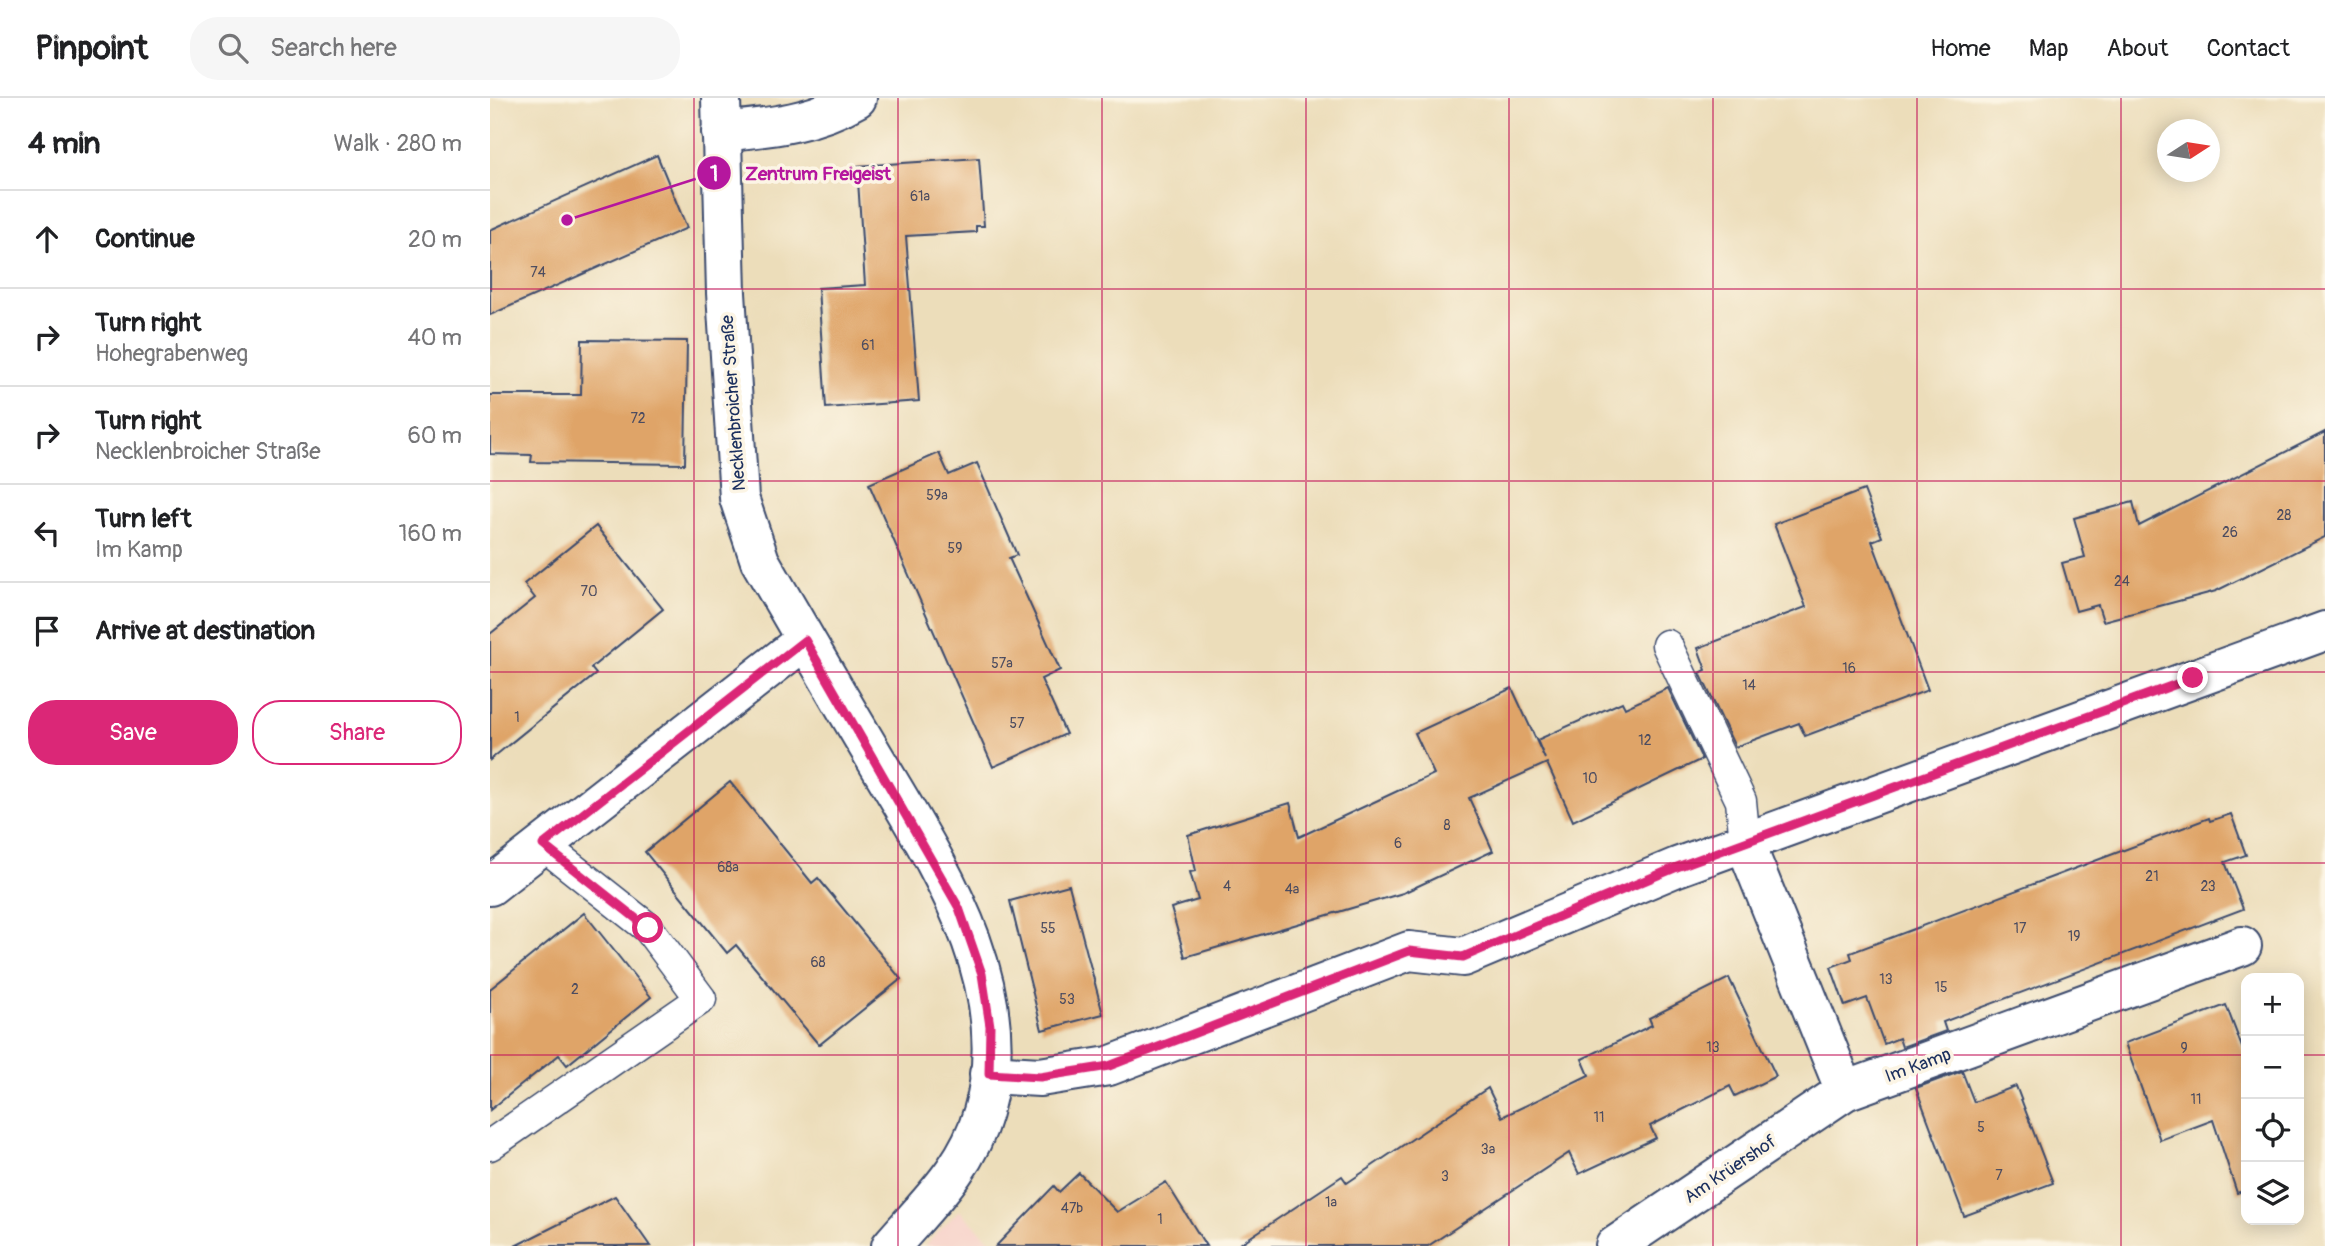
<!DOCTYPE html>
<meta charset="utf-8">
<style>
:root{--surface:#fff;--page:#f6f6f6;--text:#202124;--muted:#757577;--line:#e0e0e0;--accent:#db2777}
body{margin:0;font-family:Pangolin,sans-serif;background:var(--page);color:var(--text)}
.controls{position:absolute;right:21px;bottom:21px;display:grid;overflow:hidden;border-radius:14px;box-shadow:0 4px 18px #0003}
.controls button{width:63px;height:63px;display:grid;place-items:center;padding:0;border:0;border-bottom:2px solid var(--line);background:var(--surface);color:var(--text);font:35px sans-serif}
.compass{position:absolute;left:1667px;top:21px;width:63px;height:63px;border-radius:50%;background:var(--surface);box-shadow:0 4px 18px #0003;rotate:78deg}
.stop{position:absolute;width:21px;height:21px;margin:-16px;border:5px solid #db2777;border-radius:50%;background:#fff}
.stop.end{background:#db2777;border-color:#fff;box-shadow:0 2px 7px #0008}
.list{margin:0;padding:0;list-style:none}
h2{display:flex;justify-content:space-between;align-items:center;height:91px;margin:0;padding:0 28px;font-size:30px}
h2 small{font-size:23px;font-weight:400;color:var(--muted)}
.list li{display:grid;grid-template-columns:46px 1fr auto;gap:21px;align-items:center;box-sizing:border-box;height:98px;padding:0 28px;border-top:2px solid var(--line)}
.list b{display:block;font-size:26px;white-space:nowrap}
.list p{margin:0;font-size:23px;white-space:nowrap;color:var(--muted)}
.list em{font-size:23px;font-style:normal;color:var(--muted)}
.actions{display:flex;gap:14px;padding:21px 28px}
.actions a{flex:1;padding:16px 0;border:2px solid var(--accent);border-radius:28px;text-align:center;font-size:24px;color:var(--accent)}
.actions .main{background:var(--accent);color:#fff}
.icon{flex:none;width:38px;height:38px;fill:none;stroke:currentColor;stroke-width:2;stroke-linecap:round;stroke-linejoin:round}
.map{position:relative;flex:none;width:1835px;height:1148px;overflow:hidden}
header{display:flex;align-items:center;gap:42px;box-sizing:border-box;height:98px;padding:0 35px;background:var(--surface);border-bottom:2px solid var(--line)}
header strong{font-size:33px}
nav{display:flex;gap:38px;margin-inline-start:auto;font-size:24px}
.search{width:490px;height:63px;background:var(--page);display:flex;align-items:center;gap:18px;box-sizing:border-box;padding:0 24px;border-radius:28px;color:var(--muted);font-size:26px}
main{display:flex}
aside{flex:1;background:var(--surface)}
.map>svg:first-child{display:block}
.built{fill:#f7d1c9}
.building{fill:#dfa467}
.lines{fill:none;stroke-linecap:round;stroke-linejoin:round}
.lane-casing{stroke:#3a496c;stroke-width:33}
.street-casing{stroke:#3a496c;stroke-width:42}
.secondary-casing{stroke:#3a496c;stroke-width:42}
.lane{stroke:#fff;stroke-width:30}
.street{stroke:#fff;stroke-width:38}
.secondary{stroke:#fff;stroke-width:38}
.route{stroke:#db2777;stroke-width:9}
.grid{fill:none;stroke:#c2185b;stroke-width:2;stroke-opacity:0.55}
.labels{text-anchor:middle;stroke-width:7;stroke-linejoin:round;paint-order:stroke}
.number-label{font-size:14px;fill:#4c4c60}
.street-label{font-size:18px;fill:#1b2f5e;stroke:#fcf5e5}
.leader{fill:none;stroke:#b5179e;stroke-width:2.5}
.callout-dot{fill:#b5179e;stroke:#fcf5e5;stroke-width:2.5}
.mark-label{font-size:21px;text-anchor:middle;font-weight:bold;fill:#fff}
.callout-label{font-size:19px;text-anchor:middle;font-weight:bold;fill:#b5179e;stroke:#fcf5e5;stroke-width:7;stroke-linejoin:round;paint-order:stroke}
</style>
<header>
<strong>Pinpoint</strong>
<div class="search"><svg class="icon" aria-label="search" viewBox="0 0 24 24"><circle cx="10" cy="10" r="6"/><path d="M15 15l6 6"/></svg>Search here</div>
<nav><a>Home</a><a>Map</a><a>About</a><a>Contact</a></nav>
</header>
<main>
<aside>
<h2>4 min<small>Walk · 280 m</small></h2>
<ul class="list">
<li><svg class="icon" aria-label="ahead" viewBox="0 0 24 24"><path d="M12 20V5M6 11l6-6 6 6"/></svg><div><b>Continue</b></div><em>20 m</em></li>
<li><svg class="icon" aria-label="right" viewBox="0 0 24 24"><path d="M7 20v-9h11M14 6l5 5-5 5"/></svg><div><b>Turn right</b><p>Hohegrabenweg</p></div><em>40 m</em></li>
<li><svg class="icon" aria-label="right" viewBox="0 0 24 24"><path d="M7 20v-9h11M14 6l5 5-5 5"/></svg><div><b>Turn right</b><p>Necklenbroicher Straße</p></div><em>60 m</em></li>
<li><svg class="icon" aria-label="left" viewBox="0 0 24 24"><path d="M17 20v-9H6M10 6l-5 5 5 5"/></svg><div><b>Turn left</b><p>Im Kamp</p></div><em>160 m</em></li>
<li><svg class="icon" aria-label="arrive" viewBox="0 0 24 24"><path d="M6 21V4h12l-3 4 3 4H6"/></svg><div><b>Arrive at destination</b></div></li>
</ul>
<div class="actions"><a class="main">Save</a><a>Share</a></div>
</aside>
<div class="map">
<svg width="1835" height="1148" viewBox="0 0 1835 1148">
<rect width="100%" height="100%" fill="#fcf5e5"/>
<filter id="ink" filterUnits="userSpaceOnUse"><feTurbulence type="fractalNoise" baseFrequency=".0143" numOctaves="2"/><feDisplacementMap in="SourceGraphic" scale="14" xChannelSelector="R" yChannelSelector="G"/><feConvolveMatrix kernelMatrix="1 2 1 2 8 2 1 2 1" color-interpolation-filters="sRGB"/></filter>
<filter id="wash" filterUnits="userSpaceOnUse"><feTurbulence type="fractalNoise" baseFrequency=".00686" numOctaves="4" result="noise"/><feDisplacementMap in="SourceGraphic" scale="28" xChannelSelector="R" yChannelSelector="G"/><feGaussianBlur stdDeviation="1.57" result="paint"/><feColorMatrix in="noise" values="0 0 0 0 0 0 0 0 0 0 0 0 0 0 0 0 0 1.4 0 .05"/><feComposite in="paint" operator="in"/></filter>
<g filter="url(#wash)">
<rect width="100%" height="100%" fill="#ecddba"/>
<!-- built -->
<path class="built" d="M 469,1112 L 506,1148 L 435,1148 Z"/>
<g id="blocks">
<!-- building -->
<g class="building">
<path d="M 167,57 L 197,130 L 0,217 L 0,132 Z"/>
<path d="M 489,60 L 494,128 L 486,128 L 486,134 L 416,138 L 429,303 L 336,310 L 328,190 L 375,187 L 367,68 Z"/>
<path d="M 92,242 L 197,243 L 195,366 L 41,364 L 42,357 L 0,356 L 0,297 L 91,297 Z"/>
<path d="M 1835,334 L 1835,439 L 1726,493 L 1613,523 L 1608,507 L 1586,513 L 1572,465 L 1595,459 L 1584,420 L 1643,404 L 1649,428 Z"/>
<path d="M 449,355 L 459,377 L 487,365 L 527,457 L 519,460 L 570,572 L 551,581 L 576,636 L 503,669 L 379,386 Z"/>
<path d="M 1374,392 L 1392,439 L 1382,443 L 1438,592 L 1315,638 L 1309,625 L 1245,649 L 1210,575 L 1216,572 L 1208,550 L 1316,509 L 1284,426 Z"/>
<path d="M 106,428 L 173,511 L 101,570 L 106,576 L 0,662 L 0,536 L 45,500 L 34,486 Z"/>
<path d="M 1022,590 L 1055,661 L 1047,642 L 1132,604 L 1135,610 L 1178,590 L 1212,661 L 1083,723 L 1057,665 L 979,700 L 1003,753 L 913,795 L 695,859 L 681,810 L 708,802 L 700,774 L 706,773 L 698,737 L 800,705 L 809,739 L 944,676 L 925,635 Z"/>
<path d="M 240,684 L 322,785 L 328,780 L 411,881 L 329,947 L 246,847 L 237,855 L 155,754 Z"/>
<path d="M 1741,716 L 1756,757 L 1735,764 L 1753,811 L 1453,924 L 1456,933 L 1412,949 L 1409,940 L 1394,946 L 1377,900 L 1355,908 L 1341,869 L 1362,861 L 1360,855 L 1719,720 L 1720,723 Z"/>
<path d="M 579,787 L 613,916 L 552,932 L 520,803 Z"/>
<path d="M 94,815 L 161,899 L 77,967 L 69,957 L 0,1012 L 0,891 Z"/>
<path d="M 1239,880 L 1286,978 L 1245,998 L 1240,988 L 1160,1028 L 1166,1040 L 1089,1076 L 1079,1055 L 938,1148 L 747,1148 L 852,1078 L 857,1085 L 998,990 L 1012,1019 L 1099,977 L 1092,961 L 1162,927 L 1159,920 Z"/>
<path d="M 1736,907 L 1756,960 L 1756,1092 L 1747,1095 L 1723,1022 L 1670,1042 L 1635,945 Z"/>
<path d="M 1472,973 L 1484,1004 L 1526,988 L 1563,1085 L 1474,1118 L 1426,990 Z"/>
<path d="M 589,1075 L 627,1114 L 676,1084 L 716,1148 L 506,1148 L 564,1088 L 569,1094 Z"/>
<path d="M 125,1098 L 160,1148 L 25,1148 Z"/>
</g>
</g>
</g>
<g filter="url(#ink)">
<use href="#blocks" fill-opacity="0" stroke="#3a496c" stroke-width="2"/>
<g class="lines">
<!-- lane casing -->
<g class="lane-casing">
<g id="lane">
<path d="M 1177,547 L 1251,703 L 1255,745"/>
<path d="M 0,1047 L 211,901 L 158,830 L 53,747"/>
</g>
</g>
<!-- street casing -->
<g class="street-casing">
<g id="street">
<path d="M 231,34 C 280,29 324,25 367,0"/>
<path d="M 1255,745 L 1355,993"/>
<path d="M 0,788 L 315,542"/>
<path d="M 499,976 L 550,979 L 619,968 L 919,853 L 973,859 L 1187,769 L 1835,533"/>
<path d="M 1125,1148 L 1355,993 L 1752,848"/>
</g>
</g>
<!-- secondary casing -->
<g class="secondary-casing">
<path id="secondary" d="M 231,0 L 236,195 L 249,400 L 270,463 C 306,525 342,588 379,650 C 442,758 530,882 493,1014 C 478,1069 437,1106 401,1148"/>
</g>
<!-- lane -->
<use href="#lane" class="lane"/>
<!-- street -->
<use href="#street" class="street"/>
<!-- secondary -->
<use href="#secondary" class="secondary"/>
</g>
</g>
<g class="lines" filter="url(#ink)">
<!-- route -->
<path class="route" d="M 158,830 L 53,747 L 315,542 L 469,810 L 492,876 L 500,928 L 499,976 L 550,979 L 619,968 L 919,853 L 973,859 L 1187,769 L 1703,580"/>
</g>
<!-- grid -->
<path class="grid" d="M 204,0 L 204,1148M 408,0 L 408,1148M 612,0 L 612,1148M 816,0 L 816,1148M 1019,0 L 1019,1148M 1223,0 L 1223,1148M 1427,0 L 1427,1148M 1631,0 L 1631,1148M 0,191 L 1835,191M 0,383 L 1835,383M 0,574 L 1835,574M 0,765 L 1835,765M 0,957 L 1756,957M 1809,957 L 1835,957"/>
<g class="labels">
<!-- number labels -->
<g class="number-label">
<text x="430" y="103">61a</text>
<text x="48" y="179">74</text>
<text x="378" y="252">61</text>
<text x="148" y="325">72</text>
<text x="447" y="402">59a</text>
<text x="1794" y="422">28</text>
<text x="1740" y="439">26</text>
<text x="465" y="455">59</text>
<text x="1632" y="488">24</text>
<text x="99" y="498">70</text>
<text x="512" y="570">57a</text>
<text x="1359" y="575">16</text>
<text x="1259" y="592">14</text>
<text x="27" y="624">1</text>
<text x="527" y="630">57</text>
<text x="1155" y="647">12</text>
<text x="1100" y="685">10</text>
<text x="957" y="732">8</text>
<text x="908" y="750">6</text>
<text x="238" y="774">68a</text>
<text x="1662" y="783">21</text>
<text x="737" y="793">4</text>
<text x="1718" y="793">23</text>
<text x="802" y="796">4a</text>
<text x="558" y="835">55</text>
<text x="1530" y="835">17</text>
<text x="1584" y="843">19</text>
<text x="328" y="869">68</text>
<text x="1396" y="886">13</text>
<text x="1451" y="894">15</text>
<text x="85" y="896">2</text>
<text x="577" y="906">53</text>
<text x="1223" y="954">13</text>
<text x="1694" y="955">9</text>
<text x="1706" y="1006">11</text>
<text x="1109" y="1024">11</text>
<text x="1491" y="1034">5</text>
<text x="998" y="1056">3a</text>
<text x="1509" y="1082">7</text>
<text x="955" y="1083">3</text>
<text x="841" y="1109">1a</text>
<text x="582" y="1115">47b</text>
<text x="670" y="1126">1</text>
</g>
<!-- street labels -->
<g class="street-label">
<text transform="translate(243 305) rotate(-94)" y="6">Necklenbroicher Straße</text>
<text transform="translate(1428 967) rotate(-20)" y="6">Im Kamp</text>
<text transform="translate(1240 1071) rotate(-34)" y="6">Am Krüershof</text>
</g>
</g>
<!-- callouts -->
<path class="leader" d="M77 122L224 75"/>
<g class="callout-dot">
<circle cx="77" cy="122" r="7"/>
<circle cx="224" cy="75" r="18"/>
</g>
<g class="mark-label">
<text x="224" y="83">1</text>
</g>
<g class="callout-label">
<text x="328" y="82">Zentrum Freigeist</text>
</g>
</svg>
<div class="controls">
<button>+</button>
<button>−</button>
<button><svg class="icon" aria-label="locate" viewBox="0 0 24 24"><circle cx="12" cy="12" r="6"/><path d="M12 2v4M12 18v4M2 12h4M18 12h4"/></svg></button>
<button><svg class="icon" aria-label="layers" viewBox="0 0 24 24"><path d="M12 4l9 5-9 5-9-5zM3 14l9 5 9-5"/></svg></button>
</div>
<svg class="compass" viewBox="-18 -18 36 36"><path d="M0-13l5 13h-10z" fill="#e53935"/><path d="M0 13l5-13h-10z" fill="#757577"/></svg>
<div class="stop" style="left:158px;top:830px"></div>
<div class="stop end" style="left:1703px;top:580px"></div>
</div>
</main>
